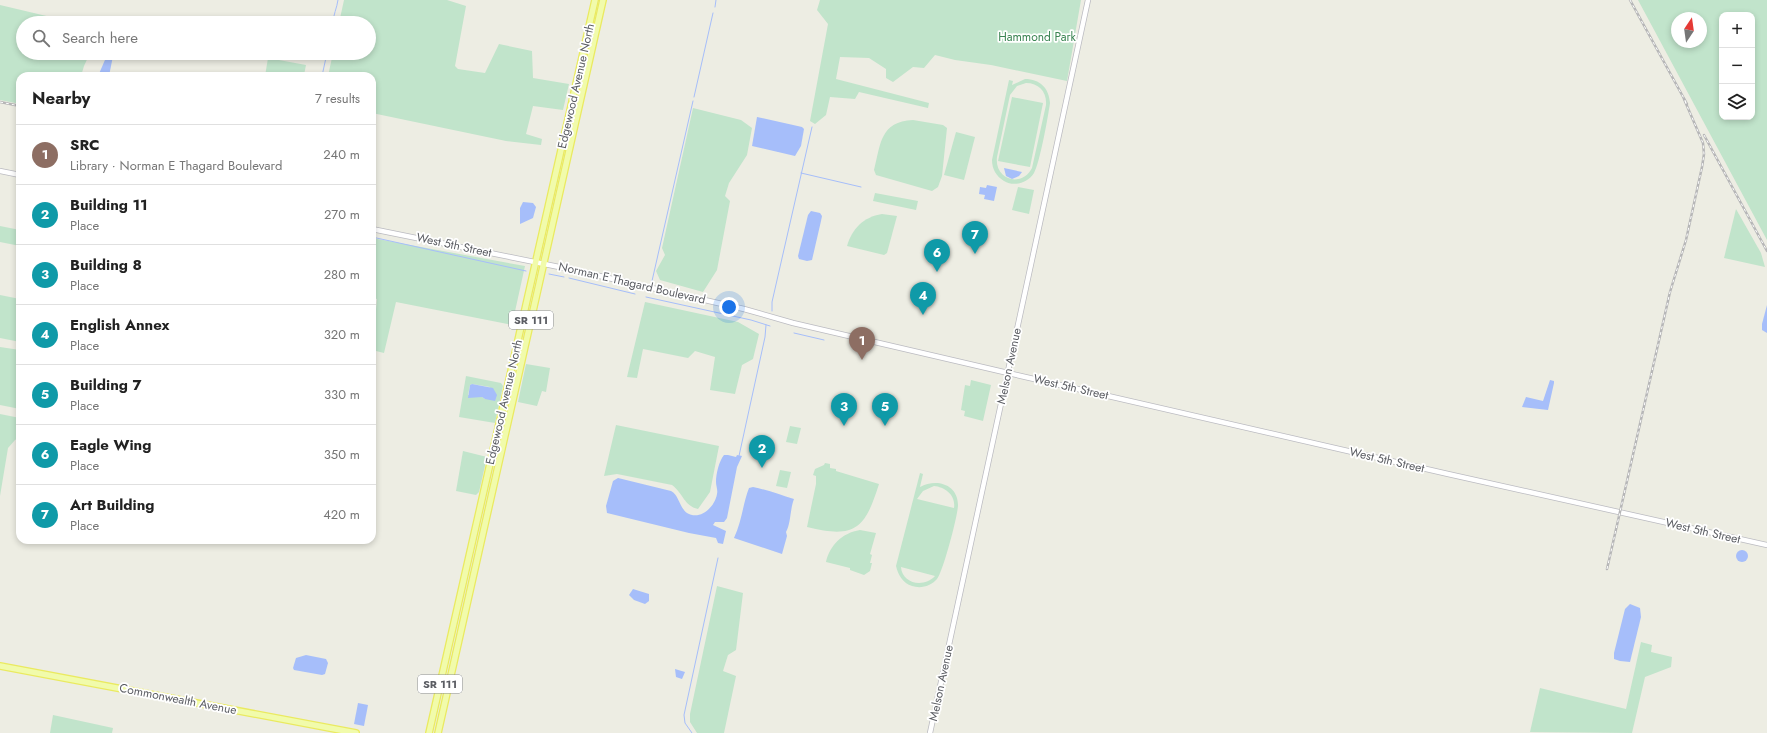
<!DOCTYPE html>
<meta charset="utf-8">
<style>
:root{--surface:#fff;--page:#f6f6f6;--text:#222;--muted:#767676;--line:#e0e0e0;--accent:#1a73e8}
body{margin:0;font-family:Jost,sans-serif;background:var(--page);color:var(--text)}
.controls{position:absolute;right:12px;top:12px;display:grid;overflow:hidden;border-radius:8px;box-shadow:0 2px 6px #0003}
.controls button{width:36px;height:36px;display:grid;place-items:center;padding:0;border:0;border-bottom:1px solid var(--line);background:var(--surface);color:var(--text);font:20px sans-serif}
.compass{position:absolute;left:1671px;top:12px;width:36px;height:36px;border-radius:50%;background:var(--surface);box-shadow:0 2px 6px #0003;rotate:13deg}
.you{position:absolute;left:729px;top:307px;width:14px;height:14px;margin:-10px;border:3px solid #fff;border-radius:50%;background:#1a73e8;box-shadow:0 0 0 6px #1a73e833}
.badge{display:grid;place-items:center;width:26px;height:26px;border-radius:50%;background:var(--accent);color:#fff;font-size:13px;font-weight:700}
.pin{position:absolute;translate:-50% -33px;filter:drop-shadow(0 1px 2px #0008)}
.pin::after{content:'';position:absolute;top:21px;width:14px;height:12px;background:inherit;clip-path:polygon(0 0,100% 0,50% 100%)}
.list{margin:0;padding:0;list-style:none}
h2{display:flex;justify-content:space-between;align-items:center;height:52px;margin:0;padding:0 16px;font-size:17px}
h2 small{font-size:13px;font-weight:400;color:var(--muted)}
.list li{display:grid;grid-template-columns:26px 1fr auto;gap:12px;align-items:center;box-sizing:border-box;height:60px;padding:0 16px;border-top:1px solid var(--line)}
.list b{display:block;font-size:15px;white-space:nowrap}
.list p{margin:0;font-size:13px;white-space:nowrap;color:var(--muted)}
.list em{font-size:13px;font-style:normal;color:var(--muted)}
.icon{flex:none;width:22px;height:22px;fill:none;stroke:currentColor;stroke-width:2;stroke-linecap:round;stroke-linejoin:round}
.map{position:relative;flex:none;width:1767px;height:733px;overflow:hidden}
.search{position:absolute;background:var(--surface);box-shadow:0 2px 6px #0003;left:16px;top:16px;width:360px;height:44px;display:flex;align-items:center;gap:10px;box-sizing:border-box;padding:0 14px;border-radius:22px;color:var(--muted);font-size:15px}
.panel{position:absolute;background:var(--surface);box-shadow:0 2px 6px #0003;left:16px;top:72px;width:360px;height:472px;border-radius:12px}
.map>svg:first-child{display:block}
.green{fill:#c1e4cb;fill-rule:evenodd}
.water{fill:#a6befa}
.lines{fill:none;stroke-linecap:round;stroke-linejoin:round}
.stream{stroke:#a6befa;stroke-width:1}
.minor-casing{stroke:#bbbbc1;stroke-width:6}
.major-casing{stroke:#eaea60;stroke-width:8}
.minor{stroke:#fff;stroke-width:4.5}
.major{stroke:#f1fbab;stroke-width:5.5}
.rail-casing{stroke:#b6b6b7;stroke-width:2.5}
.rail{stroke:#fff;stroke-width:1;stroke-dasharray:3;stroke-linecap:butt}
.labels{text-anchor:middle;stroke-width:3.5;stroke-linejoin:round;paint-order:stroke}
.shield{fill:#fff;stroke:#8c8e92;stroke-width:1}
.shield-label{font-size:11px;font-weight:bold;fill:#5b5d63}
.park-label{font-size:12px;fill:#3a8452;stroke:#fff}
.street-label{font-size:12px;fill:#5b5d63;stroke:#fff}
</style>
<div class="map">
<svg width="1767" height="733" viewBox="0 0 1767 733">
<rect width="100%" height="100%" fill="#edede3"/>
<!-- green -->
<g class="green">
<path d="M 344,0 L 447,0 L 466,6 L 455,66 L 458,69 L 485,73 L 499,44 L 532,51 L 533,78 L 569,84 L 563,110 L 533,106 L 526,134 L 542,139 L 541,145 L 506,141 L 372,113 L 372,76 L 328,76 L 333,53 L 369,53 L 369,23 L 339,23 Z"/>
<path d="M 820,0 L 1081,0 L 1067,81 L 991,65 L 955,60 L 935,55 L 924,68 L 913,67 L 893,82 L 886,78 L 886,69 L 869,58 L 840,57 L 836,79 L 929,103 L 928,108 L 859,92 L 855,99 L 830,97 L 826,115 L 815,124 L 810,121 L 828,24 L 817,10 Z"/>
<path d="M 1638,0 L 1767,0 L 1767,240 ZM 1722,15 L 1752,15 L 1752,117 L 1722,117 ZM 1677,18 L 1701,18 L 1701,42 L 1677,42 Z"/>
<path d="M 0,5 L 76,23 L 23,23 L 23,53 L 90,53 L 84,66 L 81,76 L 20,76 L 20,104 L 0,100 Z"/>
<path d="M 268,58 L 306,65 L 304,75 L 306,76 L 265,76 Z"/>
<path d="M 1025,79 C 1040,79 1049,88 1050,103 C 1048,117 1040,162 1034,173 C 1028,183 1014,187 1004,181 C 996,176 992,169 992,160 L 1009,80 L 1013,81 L 1012,85 ZM 1026,83 C 1039,83 1047,92 1046,105 L 1032,168 C 1022,188 994,180 997,157 L 1010,95 L 1017,86 Z"/>
<path d="M 1012,97 L 1043,103 L 1030,167 L 998,161 Z"/>
<path d="M 693,108 L 741,120 L 752,128 L 747,155 L 729,183 L 725,196 L 730,201 L 717,270 L 703,292 L 660,280 L 656,271 L 665,255 L 662,248 Z"/>
<path d="M 913,120 L 943,125 L 947,128 L 942,176 L 938,187 L 932,191 L 876,175 L 874,170 C 881,143 880,122 913,120 Z"/>
<path d="M 956,132 L 975,137 L 964,180 L 944,175 Z"/>
<path d="M 1018,187 L 1034,190 L 1029,214 L 1012,210 Z"/>
<path d="M 875,193 L 918,201 L 916,210 L 873,201 Z"/>
<path d="M 1736,209 L 1761,253 L 1765,267 L 1724,258 Z"/>
<path d="M 882,214 L 897,216 L 887,253 L 884,255 L 847,246 C 852,229 863,217 882,214 Z"/>
<path d="M 0,226 L 20,230 L 20,246 L 0,242 Z"/>
<path d="M 372,238 L 525,266 L 512,325 L 396,302 L 384,353 L 372,350 L 377,299 L 372,298 Z"/>
<path d="M 0,295 L 20,299 L 20,342 L 0,338 Z"/>
<path d="M 645,302 L 738,322 L 759,334 L 753,359 L 742,365 L 735,394 L 710,390 L 715,357 L 695,351 L 688,358 L 643,349 L 637,378 L 627,377 Z"/>
<path d="M 0,347 L 20,350 L 20,409 L 0,405 Z"/>
<path d="M 526,364 L 550,368 L 546,392 L 542,391 L 537,406 L 518,402 Z"/>
<path d="M 466,376 L 501,383 L 503,386 L 495,423 L 459,417 ZM 472,384 L 490,387 L 485,399 L 482,397 L 468,395 L 470,385 Z"/>
<path d="M 971,380 L 991,385 L 983,421 L 964,416 L 965,411 L 961,410 L 965,385 L 970,386 Z"/>
<path d="M 0,414 L 20,418 L 20,437 L 15,440 L 8,448 L 0,496 Z"/>
<path d="M 616,425 L 719,446 L 710,492 L 698,509 C 684,506 683,493 672,485 L 617,474 L 604,476 Z"/>
<path d="M 790,426 L 801,428 L 797,444 L 786,442 Z"/>
<path d="M 463,451 L 487,457 L 479,492 L 476,495 L 456,491 Z"/>
<path d="M 825,463 L 830,464 L 830,468 L 836,469 L 836,471 L 879,484 C 865,529 855,539 807,527 L 816,484 L 816,476 L 813,475 L 815,469 L 824,465 Z"/>
<path d="M 780,470 L 791,472 L 787,488 L 776,486 Z"/>
<path d="M 920,473 L 923,474 L 920,487 C 936,478 958,484 958,505 C 958,515 943,572 937,579 C 931,586 921,589 912,586 C 903,583 898,575 896,566 ZM 934,486 C 945,487 956,495 954,508 L 917,499 L 923,491 ZM 901,567 L 935,576 C 924,588 902,584 901,567 Z"/>
<path d="M 860,530 L 876,533 L 870,554 L 872,555 L 870,563 L 872,563 L 870,571 L 864,575 L 850,570 L 850,568 L 826,562 C 830,545 842,533 860,530 Z"/>
<path d="M 717,586 L 743,593 L 736,650 L 728,655 L 723,671 L 736,676 L 724,733 L 697,733 L 690,722 L 690,714 Z"/>
<path d="M 1641,642 L 1652,645 L 1651,652 L 1672,657 L 1671,667 L 1645,677 L 1632,733 L 1530,732 L 1540,688 L 1626,709 Z"/>
<path d="M 53,715 L 113,728 L 112,733 L 50,733 Z"/>
</g>
<!-- water -->
<g class="water">
<path d="M 108,53 L 111,53 L 113,56 L 109,76 L 98,76 Z"/>
<path d="M 757,117 L 802,127 L 804,129 L 801,146 L 795,156 L 752,146 Z"/>
<path d="M 1004,168 L 1022,172 L 1019,176 L 1012,179 L 1006,176 Z"/>
<path d="M 987,185 L 997,187 L 994,201 L 984,199 L 985,195 L 979,194 L 980,187 L 986,188 Z"/>
<path d="M 523,202 L 533,203 L 536,207 L 533,218 L 520,224 L 520,208 Z"/>
<path d="M 811,211 L 820,213 L 822,216 L 821,221 L 812,260 L 807,261 L 799,259 L 798,256 L 808,215 Z"/>
<path d="M 1767,305 L 1767,333 L 1762,330 L 1762,324 Z"/>
<path d="M 1550,380 L 1554,381 L 1554,383 L 1548,410 L 1522,407 L 1526,397 L 1543,401 Z"/>
<path d="M 472,384 L 493,388 L 497,395 L 495,401 L 485,399 L 482,397 L 468,398 L 470,385 Z"/>
<path d="M 724,455 L 728,455 L 736,457 L 737,455 L 742,456 L 737,467 L 727,518 L 724,522 L 715,522 L 713,525 L 726,531 L 723,544 L 718,543 L 716,538 L 689,533 L 607,513 L 606,506 L 613,481 L 618,478 L 671,491 C 679,495 679,507 687,513 C 700,521 715,507 717,494 C 718,490 716,486 716,482 C 716,474 719,461 724,455 Z"/>
<path d="M 753,487 C 768,490 780,495 794,499 C 790,509 791,523 786,532 L 787,536 L 782,554 L 734,538 C 742,521 743,503 749,488 Z"/>
<circle cx="1742" cy="556" r="6"/>
<path d="M 633,589 L 649,594 L 649,601 L 645,604 L 634,600 L 629,595 Z"/>
<path d="M 1630,604 L 1640,608 L 1641,617 L 1630,662 L 1620,661 L 1614,659 L 1614,653 L 1625,609 Z"/>
<path d="M 306,655 L 326,659 L 328,663 L 325,674 L 322,675 L 294,670 L 293,668 L 296,658 Z"/>
<path d="M 675,669 L 685,672 L 682,679 L 676,677 Z"/>
<path d="M 358,703 L 368,705 L 364,726 L 354,724 Z"/>
</g>
<g class="lines">
<!-- stream -->
<g class="stream">
<path d="M 715,7 L 716,0"/>
<path d="M 333,23 C 333,15 337,8 338,0"/>
<path d="M 322,76 L 327,53"/>
<path d="M 694,97 L 713,13"/>
<path d="M 801,173 L 861,187"/>
<path d="M 372,237 L 526,271"/>
<path d="M 549,274 L 564,277"/>
<path d="M 569,278 L 635,294"/>
<path d="M 652,281 L 693,101"/>
<path d="M 646,297 L 751,320 L 770,326"/>
<path d="M 772,311 L 772,302 L 812,127"/>
<path d="M 794,333 L 824,340"/>
<path d="M 739,456 L 765,337 L 766,325"/>
<path d="M 692,733 L 685,723 L 684,715 L 718,558"/>
</g>
<!-- minor casing -->
<g class="minor-casing">
<g id="minor">
<path d="M 0,171 L 20,175"/>
<path d="M 372,229 L 569,269 L 744,309 L 793,323 L 1008,373 L 1448,474 L 1767,545"/>
<path d="M 930,733 L 1088,0"/>
</g>
</g>
<!-- major casing -->
<g class="major-casing">
<g id="major">
<path d="M 0,666 L 356,733"/>
<path d="M 429,733 L 595,0"/>
<path d="M 438,733 L 603,0"/>
</g>
</g>
<!-- minor -->
<use href="#minor" class="minor"/>
<!-- major -->
<use href="#major" class="major"/>
<!-- rail casing -->
<g class="rail-casing">
<g id="rail">
<path d="M 1630,0 L 1687,104"/>
<path d="M 0,102 L 20,106"/>
<path d="M 1704,135 L 1767,251"/>
<path d="M 1607,569 L 1670,292 L 1686,240 L 1702,167 L 1704,154 L 1703,143 L 1684,99"/>
</g>
</g>
<!-- rail -->
<use href="#rail" class="rail"/>
</g>
<g class="labels">
<!-- shield labels -->
<g class="shield">
<rect x="509" y="311" width="44" height="18" rx="3"/>
<rect x="418" y="675" width="44" height="18" rx="3"/>
</g>
<g class="shield-label">
<text x="531" y="324">SR 111</text>
<text x="440" y="688">SR 111</text>
</g>
<!-- park labels -->
<g class="park-label">
<text x="1037" y="41">Hammond Park</text>
</g>
<!-- street labels -->
<g class="street-label">
<text transform="translate(576 86) rotate(-77)" y="4">Edgewood Avenue North</text>
<text transform="translate(454 245) rotate(12)" y="4">West 5th Street</text>
<text transform="translate(632 283) rotate(13)" y="4">Norman E Thagard Boulevard</text>
<text transform="translate(1009 366) rotate(-78)" y="4">Melson Avenue</text>
<text transform="translate(1071 387) rotate(13)" y="4">West 5th Street</text>
<text transform="translate(504 402) rotate(-77)" y="4">Edgewood Avenue North</text>
<text transform="translate(1387 460) rotate(13)" y="4">West 5th Street</text>
<text transform="translate(1703 531) rotate(13)" y="4">West 5th Street</text>
<text transform="translate(941 683) rotate(-78)" y="4">Melson Avenue</text>
<text transform="translate(178 699) rotate(11)" y="4">Commonwealth Avenue</text>
</g>
</g>
</svg>
<div class="controls">
<button>+</button>
<button>−</button>
<button><svg class="icon" aria-label="layers" viewBox="0 0 24 24"><path d="M12 4l9 5-9 5-9-5zM3 14l9 5 9-5"/></svg></button>
</div>
<svg class="compass" viewBox="-18 -18 36 36"><path d="M0-13l5 13h-10z" fill="#e53935"/><path d="M0 13l5-13h-10z" fill="#767676"/></svg>
<div class="you"></div>
<div class="pin badge" style="left:862px;top:360px;background:#8d6e63">1</div>
<div class="pin badge" style="left:762px;top:468px;background:#0f9aa8">2</div>
<div class="pin badge" style="left:844px;top:426px;background:#0f9aa8">3</div>
<div class="pin badge" style="left:923px;top:315px;background:#0f9aa8">4</div>
<div class="pin badge" style="left:885px;top:426px;background:#0f9aa8">5</div>
<div class="pin badge" style="left:937px;top:272px;background:#0f9aa8">6</div>
<div class="pin badge" style="left:975px;top:254px;background:#0f9aa8">7</div>
<div class="search"><svg class="icon" aria-label="search" viewBox="0 0 24 24"><circle cx="10" cy="10" r="6"/><path d="M15 15l6 6"/></svg>Search here</div>
<section class="panel">
<h2>Nearby<small>7 results</small></h2>
<ul class="list">
<li><span class="badge" style="background:#8d6e63">1</span><div><b>SRC</b><p>Library · Norman E Thagard Boulevard</p></div><em>240 m</em></li>
<li><span class="badge" style="background:#0f9aa8">2</span><div><b>Building 11</b><p>Place</p></div><em>270 m</em></li>
<li><span class="badge" style="background:#0f9aa8">3</span><div><b>Building 8</b><p>Place</p></div><em>280 m</em></li>
<li><span class="badge" style="background:#0f9aa8">4</span><div><b>English Annex</b><p>Place</p></div><em>320 m</em></li>
<li><span class="badge" style="background:#0f9aa8">5</span><div><b>Building 7</b><p>Place</p></div><em>330 m</em></li>
<li><span class="badge" style="background:#0f9aa8">6</span><div><b>Eagle Wing</b><p>Place</p></div><em>350 m</em></li>
<li><span class="badge" style="background:#0f9aa8">7</span><div><b>Art Building</b><p>Place</p></div><em>420 m</em></li>
</ul>
</section>
</div>
